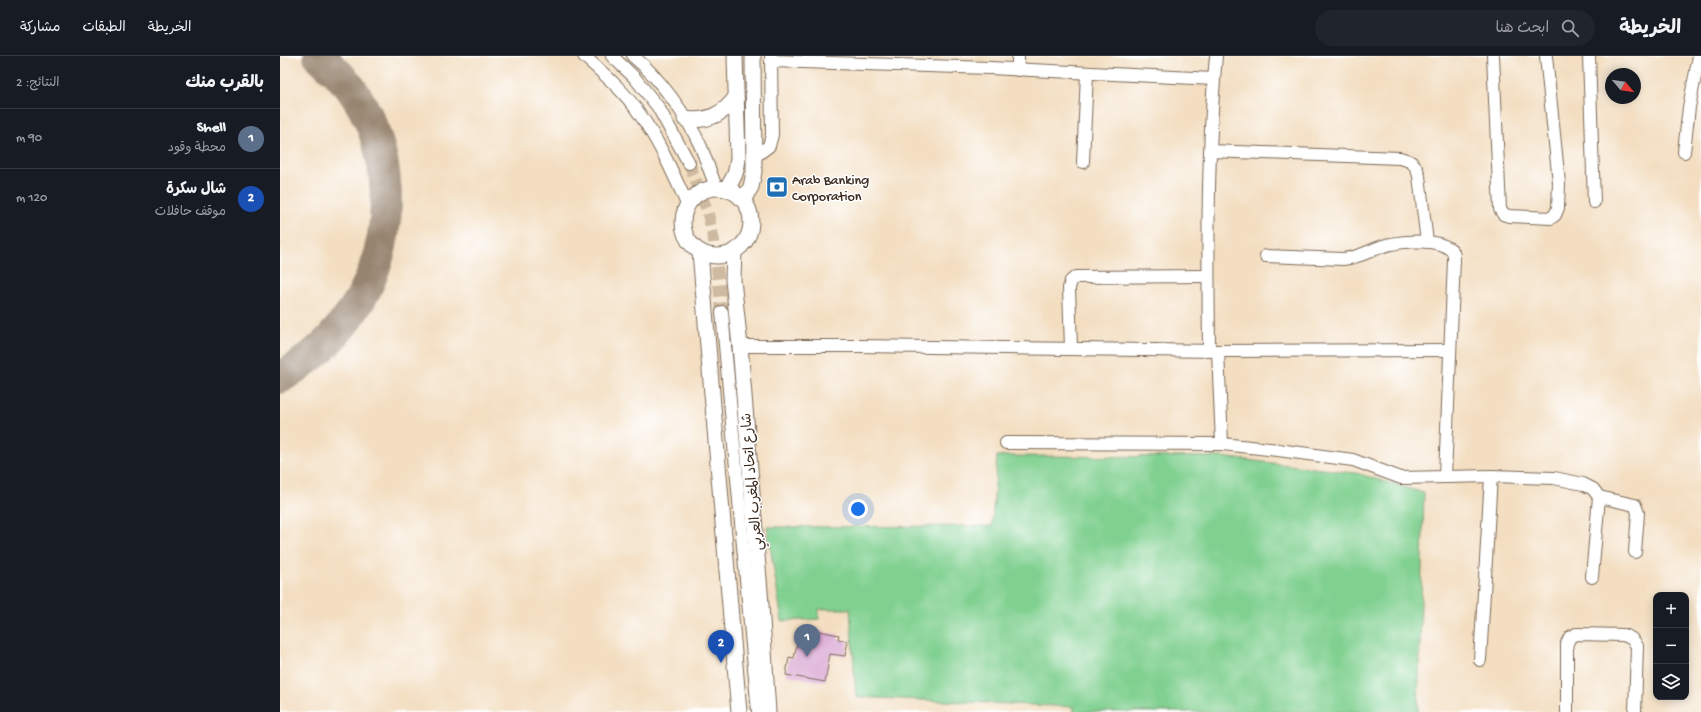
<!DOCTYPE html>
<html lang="ar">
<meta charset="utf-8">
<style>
:root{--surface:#171b24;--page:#20242c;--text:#f1f3f6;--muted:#9ea1a6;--line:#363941;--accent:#d93025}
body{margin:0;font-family:"Gochi Hand","Playpen Sans Arabic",sans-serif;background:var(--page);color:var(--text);direction:rtl}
.controls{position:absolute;right:12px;bottom:12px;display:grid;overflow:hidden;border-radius:8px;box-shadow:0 2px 10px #0003}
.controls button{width:36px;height:36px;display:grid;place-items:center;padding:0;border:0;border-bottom:1px solid var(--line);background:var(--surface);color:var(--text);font:20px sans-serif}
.compass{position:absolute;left:1325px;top:12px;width:36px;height:36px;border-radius:50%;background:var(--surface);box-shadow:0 2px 10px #0003;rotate:119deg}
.you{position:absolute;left:578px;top:453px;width:14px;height:14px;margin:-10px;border:3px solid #fff;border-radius:50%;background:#1a73e8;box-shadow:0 0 0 6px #1a73e833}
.badge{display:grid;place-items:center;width:26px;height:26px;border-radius:50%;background:var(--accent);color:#fff;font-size:13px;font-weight:700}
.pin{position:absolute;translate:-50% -33px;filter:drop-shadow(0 1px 2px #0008)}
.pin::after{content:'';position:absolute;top:21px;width:14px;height:12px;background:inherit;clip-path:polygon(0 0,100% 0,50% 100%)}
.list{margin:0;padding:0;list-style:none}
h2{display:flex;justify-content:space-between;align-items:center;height:52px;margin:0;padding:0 16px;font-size:17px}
h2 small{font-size:13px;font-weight:400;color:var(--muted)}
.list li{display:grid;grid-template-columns:26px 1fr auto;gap:12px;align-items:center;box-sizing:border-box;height:60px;padding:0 16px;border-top:1px solid var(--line)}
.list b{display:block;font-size:15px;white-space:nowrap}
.list p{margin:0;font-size:13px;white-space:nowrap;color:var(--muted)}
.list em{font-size:13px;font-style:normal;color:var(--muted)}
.icon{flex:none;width:22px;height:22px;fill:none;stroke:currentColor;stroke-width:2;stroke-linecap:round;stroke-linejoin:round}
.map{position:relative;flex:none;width:1421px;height:656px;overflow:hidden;direction:ltr}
header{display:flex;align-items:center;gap:24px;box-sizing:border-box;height:56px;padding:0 20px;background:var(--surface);border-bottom:1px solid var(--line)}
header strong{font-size:19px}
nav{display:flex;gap:22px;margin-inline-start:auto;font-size:14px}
.search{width:280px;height:36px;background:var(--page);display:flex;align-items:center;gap:10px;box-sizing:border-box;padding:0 14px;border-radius:22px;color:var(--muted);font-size:15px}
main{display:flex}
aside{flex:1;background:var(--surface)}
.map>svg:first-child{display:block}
.green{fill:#80d090;stroke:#5e7d57}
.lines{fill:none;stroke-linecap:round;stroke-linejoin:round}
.taxiway{stroke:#978470;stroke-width:32}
.building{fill:#daa9d4}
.minor-tunnel{stroke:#cebaa0;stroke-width:12;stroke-dasharray:12 6;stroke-linecap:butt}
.minor-casing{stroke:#7b6957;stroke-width:14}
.major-casing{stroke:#7b6957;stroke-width:17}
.minor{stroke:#fff;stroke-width:12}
.major{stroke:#fff;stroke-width:15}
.labels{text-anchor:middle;stroke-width:3;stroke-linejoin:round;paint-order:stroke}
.poi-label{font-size:14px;fill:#3b2a1e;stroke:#fff;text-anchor:start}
.street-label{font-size:14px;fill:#3b2a1e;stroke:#fff}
</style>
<header>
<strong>الخريطة</strong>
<div class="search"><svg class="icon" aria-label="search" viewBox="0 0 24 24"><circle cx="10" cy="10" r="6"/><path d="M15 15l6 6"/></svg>ابحث هنا</div>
<nav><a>الخريطة</a><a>الطبقات</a><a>مشاركة</a></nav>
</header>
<main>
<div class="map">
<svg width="1421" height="656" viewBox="0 0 1421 656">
<rect width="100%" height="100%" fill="#fff"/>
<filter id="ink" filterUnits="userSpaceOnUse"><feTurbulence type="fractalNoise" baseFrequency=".025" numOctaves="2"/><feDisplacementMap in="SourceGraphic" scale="8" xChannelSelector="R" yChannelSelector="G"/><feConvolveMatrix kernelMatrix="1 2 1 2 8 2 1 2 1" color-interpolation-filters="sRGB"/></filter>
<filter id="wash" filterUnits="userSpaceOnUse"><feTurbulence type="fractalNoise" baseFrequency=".012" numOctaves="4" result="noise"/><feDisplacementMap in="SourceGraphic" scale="16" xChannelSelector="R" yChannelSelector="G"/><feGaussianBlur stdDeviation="0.9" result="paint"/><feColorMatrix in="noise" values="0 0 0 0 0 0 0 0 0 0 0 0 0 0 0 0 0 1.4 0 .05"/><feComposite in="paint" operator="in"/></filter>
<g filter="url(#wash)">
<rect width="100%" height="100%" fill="#f3dec1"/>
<!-- green -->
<path class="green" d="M 717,400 L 941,401 L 1076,417 L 1144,437 L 1138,656 L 794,656 L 794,651 L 576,641 L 570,553 L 539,553 L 539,563 L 502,565 L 487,471 L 712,470 Z"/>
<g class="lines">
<!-- taxiway -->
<path class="taxiway" d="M 0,322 C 19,309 37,298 52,281 C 66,265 80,247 88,228 C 115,169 112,95 76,40 C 67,25 52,12 39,0"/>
</g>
<g id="blocks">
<!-- building -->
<path class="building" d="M 534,574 L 559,579 L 558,583 L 568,585 L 565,600 L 550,598 L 545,626 L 506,619 L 509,601 L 514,602 L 519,577 L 533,580 Z"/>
</g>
</g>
<g filter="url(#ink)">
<use href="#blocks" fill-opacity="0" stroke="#7b6957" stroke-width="1"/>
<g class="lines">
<!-- minor-tunnel -->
<path class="minor-tunnel" d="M 409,107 L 427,154 L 434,185 L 442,256"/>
<!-- minor casing -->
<g class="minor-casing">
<g id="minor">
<path d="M 304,0 C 323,17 344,35 359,57 C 379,85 393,117 407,148"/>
<path d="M 332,0 L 354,21 L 378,51 L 409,107"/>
<path d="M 353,0 C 380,22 407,60 421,91 C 426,104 431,118 436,131"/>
<path d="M 1213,0 L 1220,153 L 1223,158 L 1229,160 L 1271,162 L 1275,159 L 1278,152 L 1279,127 L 1266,0"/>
<path d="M 1309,0 L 1314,146"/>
<path d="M 491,5 L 710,12 L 934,23"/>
<path d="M 738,14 L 738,0"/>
<path d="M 930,95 L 1120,102 C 1132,105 1136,108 1139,120 L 1147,186"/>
<path d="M 1404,96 L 1409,51 L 1419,0"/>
<path d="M 474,101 L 489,90 L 492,79 L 491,0"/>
<path d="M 803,106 L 807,17"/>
<path d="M 986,200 L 1063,203 C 1084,201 1094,191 1111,188 C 1126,185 1157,183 1170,193 C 1174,195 1174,200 1174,204 L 1165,420"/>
<path d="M 442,256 L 478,656"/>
<path d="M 460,290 L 578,290 L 938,295 L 1169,294"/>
<path d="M 791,292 L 789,232 L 791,225 L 796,221 L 928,220"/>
<path d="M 929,294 C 928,196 927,98 936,0"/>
<path d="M 938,295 L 942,388"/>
<path d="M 726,387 L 942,388 L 998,394 L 1073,404 L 1121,422 L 1211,420 L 1274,422 L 1303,428 L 1313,433 L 1319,441 L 1355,449 L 1358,457 L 1355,496"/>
<path d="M 1312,521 L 1319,441"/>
<path d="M 1200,604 L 1211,420"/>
<path d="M 1287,656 L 1287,587 L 1290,581 L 1296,578 L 1343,579 C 1350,581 1353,583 1357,590 L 1355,656"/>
</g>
</g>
<!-- major casing -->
<g class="major-casing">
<g id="major">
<path d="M 405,63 C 427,66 443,59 456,41"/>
<circle cx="437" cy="166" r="34"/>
<path d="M 446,133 C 454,123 457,115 458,102 L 455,0"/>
<path d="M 463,144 L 471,131 L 474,116 L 473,0"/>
<path d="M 454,195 L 453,224 L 460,290 L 481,548 L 488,656"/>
<path d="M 420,196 L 459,656"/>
</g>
</g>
<!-- minor -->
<use href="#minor" class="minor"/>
<!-- major -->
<use href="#major" class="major"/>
</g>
</g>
<!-- icons -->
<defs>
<g id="bank-square" transform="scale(1.15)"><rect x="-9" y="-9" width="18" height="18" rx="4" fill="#1f6fb2" stroke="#fff"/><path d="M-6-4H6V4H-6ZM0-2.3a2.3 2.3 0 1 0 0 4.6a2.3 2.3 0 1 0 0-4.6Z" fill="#fff"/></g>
</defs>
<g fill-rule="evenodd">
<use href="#bank-square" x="497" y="131"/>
</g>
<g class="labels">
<!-- poi labels -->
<g class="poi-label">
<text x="512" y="128">Arab Banking<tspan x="512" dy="16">Corporation</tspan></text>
</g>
<!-- street labels -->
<g class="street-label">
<text transform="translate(471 426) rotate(-95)" y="5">شارع اتحاد المغرب العربي</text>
</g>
</g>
</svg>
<div class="controls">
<button>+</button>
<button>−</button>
<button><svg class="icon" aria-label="layers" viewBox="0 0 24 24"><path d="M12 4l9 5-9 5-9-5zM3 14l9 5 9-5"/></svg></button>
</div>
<svg class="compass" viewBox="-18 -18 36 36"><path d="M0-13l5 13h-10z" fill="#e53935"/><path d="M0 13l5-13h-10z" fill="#9ea1a6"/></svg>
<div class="you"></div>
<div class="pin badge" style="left:527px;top:601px;background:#5c6f8a">1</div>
<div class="pin badge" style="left:441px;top:607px;background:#1a4fb4">2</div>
</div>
<aside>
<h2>بالقرب منك<small>النتائج: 2</small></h2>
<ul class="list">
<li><span class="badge" style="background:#5c6f8a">1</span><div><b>Shell</b><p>محطة وقود</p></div><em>90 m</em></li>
<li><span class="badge" style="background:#1a4fb4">2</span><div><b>شال سكرة</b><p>موقف حافلات</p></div><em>120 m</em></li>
</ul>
</aside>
</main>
